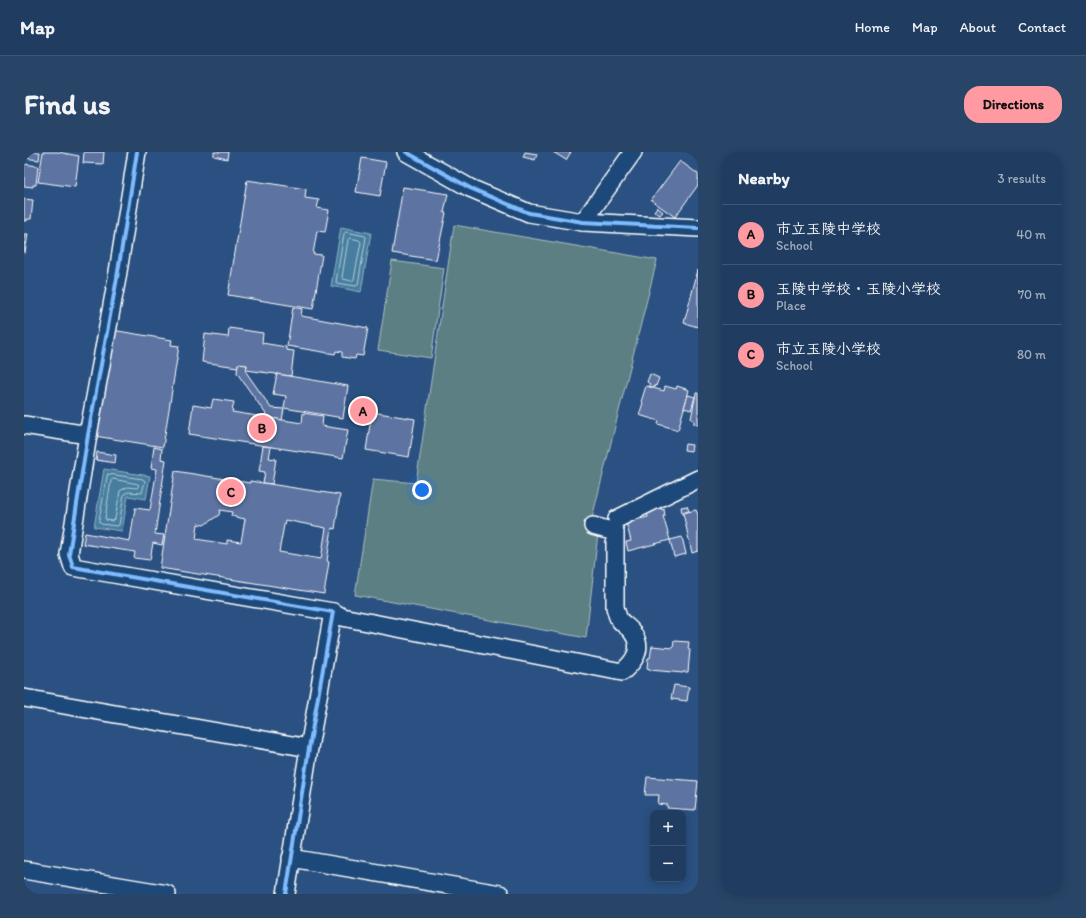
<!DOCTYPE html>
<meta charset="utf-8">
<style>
:root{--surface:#203d61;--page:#284467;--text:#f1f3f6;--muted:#a2aebd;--line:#3d5676;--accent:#ff9aa2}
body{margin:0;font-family:Itim,"Klee One",sans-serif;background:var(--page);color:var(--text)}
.controls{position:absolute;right:12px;bottom:12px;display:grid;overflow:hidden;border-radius:8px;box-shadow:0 2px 10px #0003}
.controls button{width:36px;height:36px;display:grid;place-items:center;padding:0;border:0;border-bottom:1px solid var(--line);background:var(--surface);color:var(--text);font:20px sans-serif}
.you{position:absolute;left:398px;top:338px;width:14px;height:14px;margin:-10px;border:3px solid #fff;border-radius:50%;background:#1a73e8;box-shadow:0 0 0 6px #1a73e833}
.badge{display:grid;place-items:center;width:26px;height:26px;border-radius:50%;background:var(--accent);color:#111;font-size:13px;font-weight:700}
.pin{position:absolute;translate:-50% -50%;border:2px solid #fff;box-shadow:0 1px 4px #0006}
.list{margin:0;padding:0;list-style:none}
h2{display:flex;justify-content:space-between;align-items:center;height:52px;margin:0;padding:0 16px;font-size:17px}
h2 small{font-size:13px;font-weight:400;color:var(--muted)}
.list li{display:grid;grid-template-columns:26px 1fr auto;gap:12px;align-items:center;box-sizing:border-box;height:60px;padding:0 16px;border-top:1px solid var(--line)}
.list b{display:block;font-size:15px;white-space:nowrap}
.list p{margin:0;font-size:13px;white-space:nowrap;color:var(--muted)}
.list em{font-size:13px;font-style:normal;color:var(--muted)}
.map{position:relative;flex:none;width:674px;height:742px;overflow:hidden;border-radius:16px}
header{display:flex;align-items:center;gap:24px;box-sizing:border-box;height:56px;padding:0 20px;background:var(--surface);border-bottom:1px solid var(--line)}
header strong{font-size:19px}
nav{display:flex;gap:22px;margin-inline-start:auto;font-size:14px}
.intro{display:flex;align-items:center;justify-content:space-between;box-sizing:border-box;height:96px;padding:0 24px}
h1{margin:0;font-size:28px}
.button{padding:10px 18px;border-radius:16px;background:var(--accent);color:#111;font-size:14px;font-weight:700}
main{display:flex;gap:24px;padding:0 24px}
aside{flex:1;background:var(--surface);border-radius:16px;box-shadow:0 2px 10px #0003}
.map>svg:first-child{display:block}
.green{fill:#5b7f84;stroke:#adbfc2}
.water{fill:#467e9f;stroke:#90b2c5}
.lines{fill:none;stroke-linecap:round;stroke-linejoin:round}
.shore{stroke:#b5cbd9;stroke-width:1}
.building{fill:#5d73a1;stroke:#fff;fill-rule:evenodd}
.minor-casing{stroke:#fff;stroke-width:20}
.minor{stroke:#1f4a7a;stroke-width:17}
.cycleway-casing{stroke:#1f4a7a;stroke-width:6}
.cycleway{stroke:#80bcff;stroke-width:4}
</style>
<header>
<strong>Map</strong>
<nav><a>Home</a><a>Map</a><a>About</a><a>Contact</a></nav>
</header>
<div class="intro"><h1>Find us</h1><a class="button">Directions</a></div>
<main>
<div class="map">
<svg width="674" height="742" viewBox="0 0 674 742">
<rect width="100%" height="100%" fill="#2a5181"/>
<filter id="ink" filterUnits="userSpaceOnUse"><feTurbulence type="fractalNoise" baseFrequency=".025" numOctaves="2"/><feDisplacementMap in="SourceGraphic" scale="8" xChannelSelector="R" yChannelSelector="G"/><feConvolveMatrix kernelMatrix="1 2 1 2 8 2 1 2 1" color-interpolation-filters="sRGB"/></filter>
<g filter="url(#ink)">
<!-- green -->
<g class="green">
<path d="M 430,73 L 633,108 L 565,378 L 574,381 L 562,486 L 331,443 L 349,327 L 392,331 Z"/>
<path d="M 368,109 L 420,116 L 407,206 L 354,198 Z"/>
</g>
<!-- water -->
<g class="water">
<path d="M 317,75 L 347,81 L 337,140 L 307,134 Z"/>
<path d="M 80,317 L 126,324 L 122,347 L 104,344 L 98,379 L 70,375 Z"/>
</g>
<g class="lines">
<!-- shore -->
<g class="shore">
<path d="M 322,80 L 341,84 L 342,85 L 334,133 L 332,134 L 313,131 L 312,130 L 320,82 Z"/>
<path d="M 326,86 L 335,88 L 337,90 L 330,127 L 328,129 L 319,127 L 318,125 L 324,88 Z"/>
<path d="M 84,322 L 119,327 L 121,329 L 118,341 L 104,340 L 100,342 L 95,373 L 93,374 L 77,372 L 75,370 Z"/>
<path d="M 89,327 L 114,332 L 115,333 L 113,336 L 103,335 L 96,339 L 91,367 L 89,369 L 82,368 L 81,366 L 87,329 Z"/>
</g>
</g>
<!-- building -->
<g class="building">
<path d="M 0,0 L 16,0 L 15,8 L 0,6 Z"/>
<path d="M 19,0 L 34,0 L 55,4 L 51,35 L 14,30 Z"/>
<path d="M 60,0 L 80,0 L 79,12 L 59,11 Z"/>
<path d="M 190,0 L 204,0 L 203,7 L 190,4 Z"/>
<path d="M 501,0 L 513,2 L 511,8 L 499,5 Z"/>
<path d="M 529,0 L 547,0 L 542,8 Z"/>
<path d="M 338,6 L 362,10 L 356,44 L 332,40 Z"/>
<path d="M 656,9 L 674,22 L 674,33 L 651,65 L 627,48 Z"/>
<path d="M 0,12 L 14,14 L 12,33 L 9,33 L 9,35 L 0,34 Z"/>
<path d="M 223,28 L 282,37 L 281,46 L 295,48 L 293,56 L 305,58 L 301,80 L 293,79 L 289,102 L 298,103 L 289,157 L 204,143 Z"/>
<path d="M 379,35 L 424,42 L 420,61 L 422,61 L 412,108 L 368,101 Z"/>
<path d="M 0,47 L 9,48 L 7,67 L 3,67 L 3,69 L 0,69 Z"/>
<path d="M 633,55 L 639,60 L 636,63 L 630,59 Z"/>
<path d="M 0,82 L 4,82 L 1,101 L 0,101 Z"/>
<path d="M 674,118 L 674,175 L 660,171 Z"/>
<path d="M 269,155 L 278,157 L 277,164 L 344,176 L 339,204 L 332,203 L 331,207 L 318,205 L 318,200 L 312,199 L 311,202 L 263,194 Z"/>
<path d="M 205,176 L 239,181 L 238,191 L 262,195 L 262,198 L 270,199 L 267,224 L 222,218 L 223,213 L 214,212 L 214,215 L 178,210 L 181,182 L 204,185 Z"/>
<path d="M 88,178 L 148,188 L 147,193 L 155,194 L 139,295 L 71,284 Z"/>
<path d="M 214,212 L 223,213 L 222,220 L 247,256 L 260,257 L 258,268 L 244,265 L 213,221 Z"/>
<path d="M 253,222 L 324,234 L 319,266 L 260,256 L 262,244 L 249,242 Z"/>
<path d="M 626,222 L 635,226 L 632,234 L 631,233 L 630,236 L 625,234 L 626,232 L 623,230 Z"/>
<path d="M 622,234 L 640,239 L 641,234 L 652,237 L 653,234 L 665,238 L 654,278 L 634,272 L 635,269 L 615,263 L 619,251 L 617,250 Z"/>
<path d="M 672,241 L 674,241 L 674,273 L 670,272 L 670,268 L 667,267 Z"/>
<path d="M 664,243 L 671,245 L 667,258 L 660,256 Z"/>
<path d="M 189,247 L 210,250 L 208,260 L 278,271 L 279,261 L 299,264 L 298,274 L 324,278 L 319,306 L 165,282 L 169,253 L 187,256 Z"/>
<path d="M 348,260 L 391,267 L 385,305 L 342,298 Z"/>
<path d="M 661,292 L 668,293 L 667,299 L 660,298 Z"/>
<path d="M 239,294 L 247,295 L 245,306 L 252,307 L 248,332 L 239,331 L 241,320 L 235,319 Z"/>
<path d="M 130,295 L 138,297 L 137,307 L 142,308 L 131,382 L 140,383 L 138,393 L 129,391 L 126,408 L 110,406 L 111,400 L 59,392 L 61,381 L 106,389 L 111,356 L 126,358 L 133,317 L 127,316 Z"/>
<path d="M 73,300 L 92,303 L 91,311 L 72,308 Z"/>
<path d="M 151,319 L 226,331 L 226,329 L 316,343 L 311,377 L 308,376 L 303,409 L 305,410 L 300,442 L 136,416 ZM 196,358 L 208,360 L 207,364 L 221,367 L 217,390 L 203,388 L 203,392 L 172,387 L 174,372 L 180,373 L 195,363 ZM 261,368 L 302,376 L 297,407 L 255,400 Z"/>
<path d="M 636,352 L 638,358 L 640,357 L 641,364 L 639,364 L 646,388 L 604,399 L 602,390 L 607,389 L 602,370 L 624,365 L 622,357 Z"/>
<path d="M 663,354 L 665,359 L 658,361 L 657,355 Z"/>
<path d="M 672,358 L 674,363 L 674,399 L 668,401 L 659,361 Z"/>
<path d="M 658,385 L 662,402 L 650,405 L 646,388 Z"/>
<path d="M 650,489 L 665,490 L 664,497 L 666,498 L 664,520 L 659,520 L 659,521 L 626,518 L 626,517 L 623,516 L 624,506 L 626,506 L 628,494 L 649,496 Z"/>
<path d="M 650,533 L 665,535 L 663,549 L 647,547 Z"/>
<path d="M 623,625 L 674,629 L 671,658 L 643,656 L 644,653 L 634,652 L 635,643 L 621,643 Z"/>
</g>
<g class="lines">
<!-- minor casing -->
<g class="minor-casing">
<g id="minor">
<path d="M 113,0 L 93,126 L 64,283 L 45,402 L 49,415 L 309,460 L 318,465 L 598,520 C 611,509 620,496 608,480 C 605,475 598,472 595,467 C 593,464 592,458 591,455 L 591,380 L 569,374"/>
<path d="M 382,0 L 446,36 L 505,61 L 559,70 L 674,76"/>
<path d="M 559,70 L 609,0"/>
<path d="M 0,273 L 64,283"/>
<path d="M 593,367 L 674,327"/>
<path d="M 0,546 L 285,596"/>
<path d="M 267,706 L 476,742"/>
<path d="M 0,718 L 143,742"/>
<path d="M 262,742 L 285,596 L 309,460"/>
</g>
</g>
<!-- minor -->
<use href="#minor" class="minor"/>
<!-- cycleway casing -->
<g class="cycleway-casing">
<g id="cycleway">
<path d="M 113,0 L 93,126 L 64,283 L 45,402 L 49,415 L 309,460 L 285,596 L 262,742"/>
<path d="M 382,0 L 446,36 L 505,61 L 559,70 L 674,76"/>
</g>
</g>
<!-- cycleway -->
<use href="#cycleway" class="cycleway"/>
</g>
</g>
</svg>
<div class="controls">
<button>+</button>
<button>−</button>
</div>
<div class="you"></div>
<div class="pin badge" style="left:339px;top:259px">A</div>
<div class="pin badge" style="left:238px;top:276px">B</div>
<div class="pin badge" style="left:207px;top:340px">C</div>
</div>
<aside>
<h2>Nearby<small>3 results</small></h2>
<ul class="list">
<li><span class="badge">A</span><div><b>市立玉陵中学校</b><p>School</p></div><em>40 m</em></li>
<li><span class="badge">B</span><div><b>玉陵中学校・玉陵小学校</b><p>Place</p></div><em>70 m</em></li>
<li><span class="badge">C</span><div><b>市立玉陵小学校</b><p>School</p></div><em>80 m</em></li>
</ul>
</aside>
</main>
